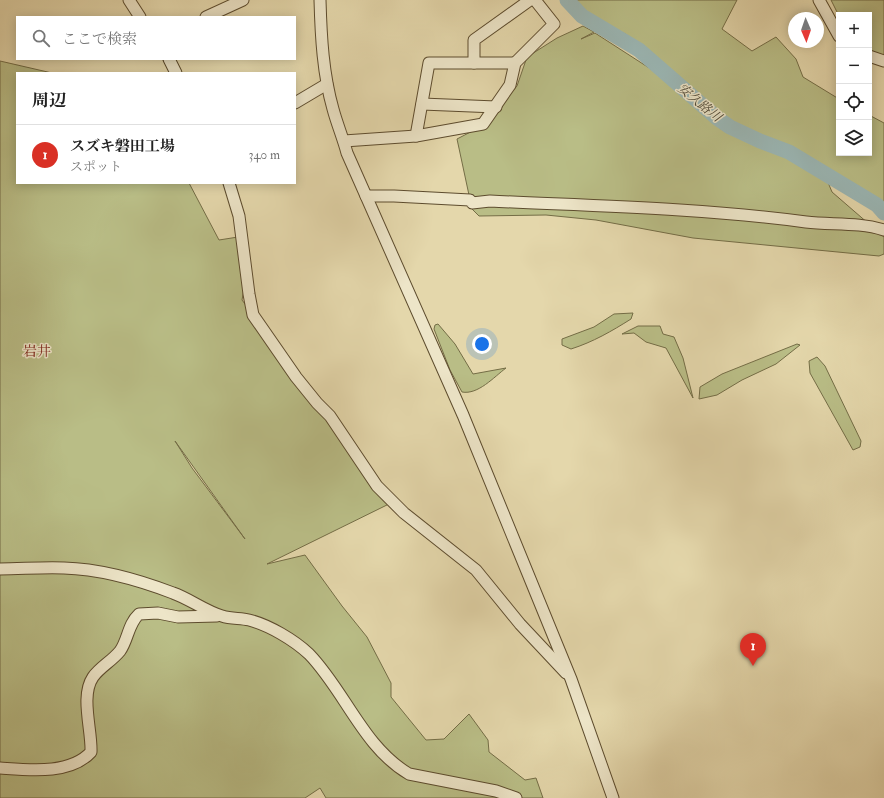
<!DOCTYPE html>
<html lang="ja">
<meta charset="utf-8">
<style>
:root{--surface:#fff;--page:#f2f2f2;--text:#222;--muted:#767676;--line:#e0e0e0;--accent:#d93025}
body{margin:0;font-family:"IM FELL Double Pica","Noto Serif JP",serif;background:var(--page);color:var(--text)}
.controls{position:absolute;right:12px;top:12px;display:grid;overflow:hidden;border-radius:0px;box-shadow:0 2px 10px #0003}
.controls button{width:36px;height:36px;display:grid;place-items:center;padding:0;border:0;border-bottom:1px solid var(--line);background:var(--surface);color:var(--text);font:20px sans-serif}
.compass{position:absolute;left:788px;top:12px;width:36px;height:36px;border-radius:50%;background:var(--surface);box-shadow:0 2px 10px #0003;rotate:178deg}
.you{position:absolute;left:482px;top:344px;width:14px;height:14px;margin:-10px;border:3px solid #fff;border-radius:50%;background:#1a73e8;box-shadow:0 0 0 6px #1a73e833}
.badge{display:grid;place-items:center;width:26px;height:26px;border-radius:50%;background:var(--accent);color:#fff;font-size:13px;font-weight:700}
.pin{position:absolute;translate:-50% -33px;filter:drop-shadow(0 1px 2px #0008)}
.pin::after{content:'';position:absolute;top:21px;width:14px;height:12px;background:inherit;clip-path:polygon(0 0,100% 0,50% 100%)}
.list{margin:0;padding:0;list-style:none}
h2{display:flex;justify-content:space-between;align-items:center;height:52px;margin:0;padding:0 16px;font-size:17px}
h2 small{font-size:13px;font-weight:400;color:var(--muted)}
.list li{display:grid;grid-template-columns:26px 1fr auto;gap:12px;align-items:center;box-sizing:border-box;height:60px;padding:0 16px;border-top:1px solid var(--line)}
.list b{display:block;font-size:15px;white-space:nowrap}
.list p{margin:0;font-size:13px;white-space:nowrap;color:var(--muted)}
.list em{font-size:13px;font-style:normal;color:var(--muted)}
.icon{flex:none;width:22px;height:22px;fill:none;stroke:currentColor;stroke-width:2;stroke-linecap:round;stroke-linejoin:round}
.map{position:relative;flex:none;width:884px;height:798px;overflow:hidden}
.search{position:absolute;background:var(--surface);box-shadow:0 2px 10px #0003;left:16px;top:16px;width:280px;height:44px;display:flex;align-items:center;gap:10px;box-sizing:border-box;padding:0 14px;border-radius:0px;color:var(--muted);font-size:15px}
.panel{position:absolute;background:var(--surface);box-shadow:0 2px 10px #0003;left:16px;top:72px;width:280px;height:112px;border-radius:0px}
.map>svg:first-child{display:block}
.green{fill:#b9bd86;stroke:#746d46;fill-rule:evenodd}
.lines{fill:none;stroke-linecap:round;stroke-linejoin:round}
.river{stroke:#9bb7b5;stroke-width:15}
.minor-casing{stroke:#5d4c2e;stroke-width:13}
.minor{stroke:#ede5c8;stroke-width:11}
.labels{text-anchor:middle;stroke-width:3;stroke-linejoin:round;paint-order:stroke}
.water-label{font-size:13px;font-style:italic;fill:#504b3a;stroke:#ede5c8}
.quarter-label{font-size:14px;fill:#7a1f14;stroke:#ede5c8}
</style>
<div class="map">
<svg width="884" height="798" viewBox="0 0 884 798">
<rect width="100%" height="100%" fill="#e4d7ab"/>
<filter id="stains"><feTurbulence type="fractalNoise" baseFrequency=".005" numOctaves="4"/><feColorMatrix values="0 0 0 0 .2 0 0 0 0 .09 0 0 0 0 .02 0 0 0 .5 -.17"/></filter>
<radialGradient id="worn" r=".72"><stop offset=".6" stop-color="#630" stop-opacity="0"/><stop offset="1" stop-color="#630" stop-opacity=".3"/></radialGradient>
<!-- green -->
<g class="green">
<path d="M 571,0 L 737,0 L 722,29 L 752,51 L 776,37 L 796,59 L 803,77 L 839,99 L 839,153 L 869,153 L 869,115 L 884,123 L 884,215 L 871,201 L 803,159 L 735,126 L 713,111 L 692,88 L 661,67 L 627,35 L 592,17 Z"/>
<path d="M 831,0 L 884,0 L 884,57 L 869,52 L 869,15 L 839,15 L 839,16 Z"/>
<path d="M 583,26 L 594,32 L 581,39 L 595,33 L 657,73 L 721,129 L 787,156 L 827,180 L 832,192 L 884,237 L 884,254 L 879,256 L 693,238 L 596,220 L 546,215 L 479,216 L 472,209 L 457,139 L 482,126 L 517,86 L 527,57 L 557,38 Z"/>
<path d="M 0,61 L 52,73 L 17,73 L 17,183 L 189,183 L 219,240 L 238,237 L 245,283 L 242,300 L 393,502 L 267,564 L 305,555 L 342,606 L 367,637 L 391,683 L 391,697 L 426,740 L 444,739 L 469,714 L 488,740 L 489,752 L 525,780 L 536,778 L 543,798 L 326,798 L 320,788 L 305,798 L 0,798 ZM 175,441 L 245,539 L 192,468 Z"/>
<path d="M 633,313 L 631,319 C 612,331 593,342 571,349 L 562,345 L 562,339 L 594,327 L 614,314 Z"/>
<path d="M 438,324 L 455,344 L 473,374 L 506,368 C 494,377 478,395 462,392 L 450,370 L 434,329 L 435,325 Z"/>
<path d="M 638,326 L 660,326 L 663,334 L 674,337 L 683,358 L 693,398 L 666,348 L 646,342 L 634,333 L 622,334 Z"/>
<path d="M 797,344 L 800,345 L 776,364 L 742,380 L 717,395 L 699,399 L 700,387 L 722,374 Z"/>
<path d="M 817,357 L 825,366 L 861,441 L 860,447 L 853,450 L 810,373 L 809,361 Z"/>
</g>
<g class="lines">
<!-- river -->
<path class="river" d="M 567,0 L 582,16 L 639,50 L 717,118 L 730,127 L 760,141 L 789,152 L 877,205 L 884,213"/>
<!-- minor casing -->
<g class="minor-casing">
<g id="minor">
<path d="M 129,0 L 140,17"/>
<path d="M 320,0 C 321,37 323,74 333,109 C 337,124 343,138 347,153 L 463,415 L 571,679 L 613,798"/>
<path d="M 819,0 L 839,36"/>
<path d="M 206,17 L 243,0"/>
<path d="M 869,56 L 884,61"/>
<path d="M 169,59 L 176,73"/>
<path d="M 474,63 L 474,40 L 530,0"/>
<path d="M 295,103 L 327,84"/>
<path d="M 422,104 L 496,107"/>
<path d="M 416,136 L 429,63 L 515,63"/>
<path d="M 344,141 L 416,136 L 483,124 L 510,85 L 515,63 L 554,24 L 535,0"/>
<path d="M 229,183 L 239,216 L 249,294 L 253,315 L 296,377 L 317,403 L 330,416 L 377,486 L 404,513 L 476,570 L 520,624 L 566,673"/>
<path d="M 366,196 L 394,196 L 470,200 L 472,203 L 490,201 C 595,206 701,208 806,222 C 832,225 859,222 884,230"/>
<path d="M 0,569 C 21,569 43,567 64,568 C 100,569 139,580 173,593 C 190,599 205,611 222,616 C 231,619 240,618 249,620 C 269,625 294,640 309,654 C 345,691 363,747 409,774 L 496,791 L 516,798"/>
<path d="M 0,768 C 29,770 70,775 91,752 C 92,730 80,696 93,677 C 100,667 112,661 120,651 C 128,640 128,624 139,614 L 158,613 L 178,617 L 217,616"/>
</g>
</g>
<!-- minor -->
<use href="#minor" class="minor"/>
</g>
<g class="labels">
<!-- water labels -->
<g class="water-label">
<text transform="translate(700 102) rotate(39)" y="5">安久路川</text>
</g>
<!-- quarter labels -->
<g class="quarter-label">
<text x="37" y="356">岩井</text>
</g>
</g>
<rect width="100%" height="100%" filter="url(#stains)"/>
<rect width="100%" height="100%" fill="url(#worn)"/>
</svg>
<div class="controls">
<button>+</button>
<button>−</button>
<button><svg class="icon" aria-label="locate" viewBox="0 0 24 24"><circle cx="12" cy="12" r="6"/><path d="M12 2v4M12 18v4M2 12h4M18 12h4"/></svg></button>
<button><svg class="icon" aria-label="layers" viewBox="0 0 24 24"><path d="M12 4l9 5-9 5-9-5zM3 14l9 5 9-5"/></svg></button>
</div>
<svg class="compass" viewBox="-18 -18 36 36"><path d="M0-13l5 13h-10z" fill="#e53935"/><path d="M0 13l5-13h-10z" fill="#767676"/></svg>
<div class="you"></div>
<div class="pin badge" style="left:753px;top:666px">1</div>
<div class="search"><svg class="icon" aria-label="search" viewBox="0 0 24 24"><circle cx="10" cy="10" r="6"/><path d="M15 15l6 6"/></svg>ここで検索</div>
<section class="panel">
<h2>周辺<small></small></h2>
<ul class="list">
<li><span class="badge">1</span><div><b>スズキ磐田工場</b><p>スポット</p></div><em>340 m</em></li>
</ul>
</section>
</div>
